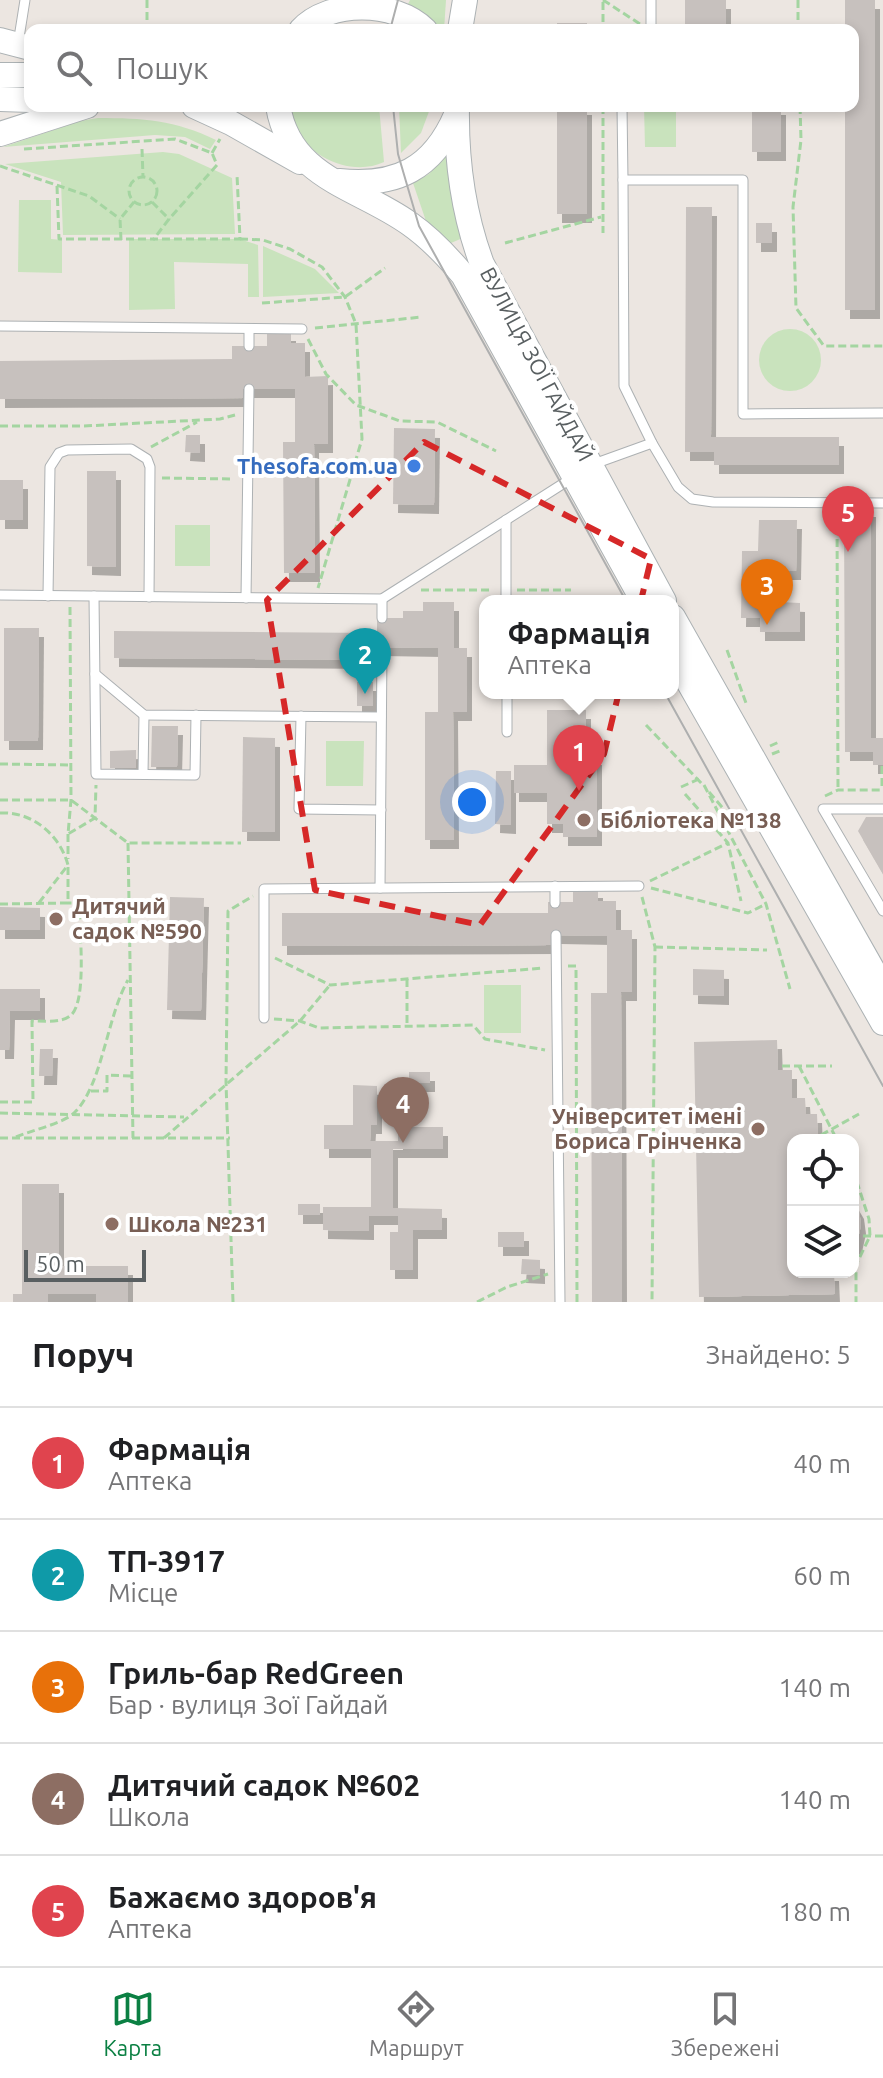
<!DOCTYPE html>
<html lang="uk">
<meta charset="utf-8">
<style>
:root{--surface:#fff;--page:#f6f6f6;--text:#202124;--muted:#757577;--line:#e0e0e0;--accent:#0b8043}
body{margin:0;font-family:Ubuntu,sans-serif;background:var(--page);color:var(--text)}
.controls{position:absolute;right:24px;bottom:24px;display:grid;overflow:hidden;border-radius:16px;box-shadow:0 4px 12px #0003}
.controls button{width:72px;height:72px;display:grid;place-items:center;padding:0;border:0;border-bottom:2px solid var(--line);background:var(--surface);color:var(--text);font:40px sans-serif}
.scale{position:absolute;left:24px;bottom:20px;width:122px;box-sizing:border-box;padding-left:8px;border:4px solid #595f61;border-top:0;font-size:22px;line-height:28px;white-space:nowrap;color:#595f61;-webkit-text-stroke:6px #fff;paint-order:stroke}
.you{position:absolute;left:472px;top:802px;width:28px;height:28px;margin:-20px;border:6px solid #fff;border-radius:50%;background:#1a73e8;box-shadow:0 0 0 12px #1a73e833}
.badge{display:grid;place-items:center;width:52px;height:52px;border-radius:50%;background:var(--accent);color:#fff;font-size:26px;font-weight:700}
.pin{position:absolute;translate:-50% -66px;filter:drop-shadow(0 2px 4px #0008)}
.pin::after{content:'';position:absolute;top:42px;width:28px;height:24px;background:inherit;clip-path:polygon(0 0,100% 0,50% 100%)}
.popup{position:absolute;left:479px;top:595px;width:200px;height:104px;box-sizing:border-box;display:grid;place-content:center;border-radius:16px;background:var(--surface);filter:drop-shadow(0 2px 6px #0005);font-size:26px;white-space:nowrap;color:var(--muted)}
.popup b{font-size:30px;color:var(--text)}
.popup::after{content:'';position:absolute;left:50%;top:100%;margin-left:-16px;border:16px solid transparent;border-top-color:var(--surface)}
.list{margin:0;padding:0;list-style:none}
h2{display:flex;justify-content:space-between;align-items:center;height:104px;margin:0;padding:0 32px;font-size:34px}
h2 small{font-size:26px;font-weight:400;color:var(--muted)}
.list li{display:grid;grid-template-columns:52px 1fr auto;gap:24px;align-items:center;box-sizing:border-box;height:112px;padding:0 32px;border-top:2px solid var(--line)}
.list b{display:block;font-size:30px;white-space:nowrap}
.list p{margin:0;font-size:26px;white-space:nowrap;color:var(--muted)}
.list em{font-size:26px;font-style:normal;color:var(--muted)}
.icon{flex:none;width:44px;height:44px;fill:none;stroke:currentColor;stroke-width:2;stroke-linecap:round;stroke-linejoin:round}
.map{position:relative;flex:none;width:883px;height:1302px;overflow:hidden}
.search{position:absolute;background:var(--surface);box-shadow:0 4px 12px #0003;left:24px;right:24px;top:24px;height:88px;display:flex;align-items:center;gap:20px;box-sizing:border-box;padding:0 28px;border-radius:16px;color:var(--muted);font-size:30px}
.sheet{height:664px;background:var(--surface)}
nav{display:flex;justify-content:space-around;align-items:center;box-sizing:border-box;height:112px;border-top:2px solid var(--line);background:var(--surface);font-size:22px;color:var(--muted)}
nav a{display:grid;justify-items:center;gap:4px}
nav .on{color:var(--accent)}
.map>svg:first-child{display:block}
.green{fill:#c9e3bd}
.building{fill:#c7c1be;filter:url(#shadow)}
.lines{fill:none;stroke-linecap:round;stroke-linejoin:round}
.lane-casing{stroke:#adb1b3;stroke-width:11}
.secondary-casing{stroke:#acb2b4;stroke-width:26}
.path{stroke:#a4d5a1;stroke-width:3;stroke-dasharray:8 4;stroke-linecap:butt}
.lane{stroke:#fff;stroke-width:9}
.secondary{stroke:#fff;stroke-width:24}
.tram{stroke:#aeafaf;stroke-width:2}
.marked{fill:none;stroke:#d62828;stroke-width:6;stroke-dasharray:16 10;stroke-linejoin:round}
.shop-dot{fill:#3f7fe0;stroke:#fff;stroke-width:3}
.education-dot{fill:#8d6e63;stroke:#fff;stroke-width:3}
.labels{text-anchor:middle;stroke-width:8;stroke-linejoin:round;paint-order:stroke}
.street-label{font-size:22px;fill:#595f61;stroke:#fff}
.shop-label{font-size:22px;font-weight:bold;fill:#366cbe;stroke:#fff;text-anchor:end}
.education-label{font-size:22px;font-weight:bold;fill:#785e54;stroke:#fff;text-anchor:start}
</style>
<div class="map">
<svg width="883" height="1302" viewBox="0 0 883 1302">
<defs>
<filter id="shadow"><feDropShadow dx="5" dy="9" stdDeviation="0" flood-color="#0004"/></filter>
</defs>
<rect width="100%" height="100%" fill="#ece6e1"/>
<!-- green -->
<g class="green">
<path d="M 410,0 L 446,0 L 444,30 L 440,30 L 408,4 Z"/>
<path d="M 289,106 L 379,106 L 384,162 C 354,176 312,160 297,130 C 293,123 292,114 289,106 Z"/>
<path d="M 399,106 L 431,106 L 421,133 L 401,153 Z"/>
<path d="M 644,106 L 676,106 L 676,147 L 645,147 Z"/>
<path d="M 98,118 C 143,118 175,120 216,140 L 210,149 L 185,137 L 155,135 L 3,147 L 80,121 Z"/>
<path d="M 446,151 L 465,237 L 451,243 L 428,227 L 413,183 L 429,174 Z"/>
<path d="M 163,152 L 179,154 L 232,178 L 235,234 L 63,235 L 61,182 L 5,164 Z"/>
<path d="M 19,200 L 51,200 L 51,239 L 62,240 L 62,273 L 18,272 Z"/>
<path d="M 129,239 L 239,239 L 258,245 L 259,297 L 248,297 L 248,264 L 174,262 L 175,309 L 129,310 Z"/>
<path d="M 263,246 L 315,269 L 339,293 L 263,297 Z"/>
<circle cx="790" cy="360" r="31"/>
<rect x="175" y="525" width="35" height="41"/>
<path d="M 326,741 L 364,741 L 363,786 L 326,786 Z"/>
<rect x="484" y="985" width="37" height="48"/>
</g>
<!-- building -->
<g class="building">
<rect x="685" y="0" width="41" height="26"/>
<path d="M 845,0 L 875,0 L 875,310 L 845,310 L 845,106 L 853,106 L 853,30 L 845,30 Z"/>
<rect x="557" y="23" width="30" height="7"/>
<rect x="557" y="106" width="30" height="108"/>
<rect x="752" y="106" width="29" height="46"/>
<path d="M 686,207 L 712,207 L 711,437 L 839,437 L 839,465 L 714,465 L 714,452 L 685,452 Z"/>
<rect x="756" y="223" width="16" height="20"/>
<path d="M 267,332 L 291,332 L 291,343 L 305,343 L 305,377 L 328,376 L 328,444 L 314,444 L 315,573 L 284,573 L 283,442 L 295,442 L 295,389 L 243,389 L 243,398 L 0,399 L 0,361 L 232,359 L 232,346 L 267,346 Z"/>
<path d="M 394,428 L 435,429 L 434,505 L 393,504 Z"/>
<path d="M 186,435 L 200,435 L 200,453 L 185,452 Z"/>
<path d="M 87,471 L 116,471 L 116,567 L 87,566 Z"/>
<rect x="0" y="480" width="23" height="40"/>
<path d="M 844,508 L 871,508 L 871,738 L 883,738 L 883,765 L 873,765 L 873,752 L 845,752 Z"/>
<path d="M 759,520 L 797,520 L 796,571 L 780,571 L 779,602 L 800,603 L 800,632 L 760,632 L 760,618 L 741,618 L 742,551 L 758,551 Z"/>
<path d="M 423,602 L 454,602 L 454,648 L 467,648 L 467,712 L 453,712 L 454,840 L 425,840 L 425,712 L 438,712 L 438,648 L 377,647 L 377,660 L 114,658 L 114,631 L 377,633 L 377,618 L 403,618 L 403,611 L 423,611 Z"/>
<path d="M 4,628 L 39,628 L 38,741 L 4,741 Z"/>
<rect x="357" y="682" width="16" height="24"/>
<path d="M 547,710 L 586,710 L 586,756 L 597,756 L 597,837 L 563,837 L 563,824 L 547,824 L 547,793 L 514,793 L 514,765 L 547,765 Z"/>
<path d="M 152,726 L 178,726 L 177,767 L 151,767 Z"/>
<path d="M 243,737 L 275,738 L 275,832 L 242,832 Z"/>
<path d="M 136,750 L 136,768 L 110,768 L 110,751 Z"/>
<path d="M 496,771 L 511,771 L 511,825 L 495,824 Z"/>
<path d="M 866,817 L 883,817 L 883,874 L 858,831 Z"/>
<path d="M 573,889 L 598,889 L 598,901 L 616,901 L 616,930 L 632,930 L 632,992 L 621,992 L 622,1302 L 592,1302 L 591,993 L 607,993 L 607,936 L 556,935 L 551,936 L 551,945 L 282,946 L 282,913 L 548,913 L 548,902 L 573,902 Z"/>
<path d="M 170,897 L 204,898 L 201,1011 L 167,1010 Z"/>
<path d="M 0,907 L 40,908 L 40,930 L 0,930 Z"/>
<path d="M 693,969 L 724,970 L 724,996 L 693,995 Z"/>
<path d="M 0,989 L 40,989 L 40,1011 L 10,1011 L 9,1050 L 0,1050 Z"/>
<path d="M 777,1040 L 778,1070 L 792,1070 L 792,1098 L 805,1098 L 806,1114 L 817,1114 L 818,1140 L 793,1140 L 793,1272 L 834,1272 L 835,1294 L 699,1297 L 694,1042 Z"/>
<path d="M 40,1049 L 53,1049 L 52,1076 L 39,1076 Z"/>
<rect x="409" y="1072" width="21" height="11"/>
<path d="M 353,1085 L 377,1086 L 377,1125 L 371,1125 L 370,1141 L 398,1141 L 398,1127 L 443,1127 L 443,1149 L 393,1149 L 393,1208 L 442,1209 L 442,1230 L 413,1230 L 413,1270 L 390,1270 L 390,1232 L 398,1232 L 398,1216 L 369,1216 L 369,1231 L 323,1230 L 323,1207 L 371,1207 L 371,1149 L 324,1149 L 324,1125 L 353,1125 Z"/>
<path d="M 22,1184 L 59,1184 L 59,1266 L 128,1266 L 128,1302 L 96,1302 L 96,1294 L 48,1294 L 48,1302 L 13,1302 L 13,1294 L 22,1294 Z"/>
<path d="M 853,1200 L 859,1210 L 861,1225 L 857,1243 L 853,1247 Z"/>
<rect x="298" y="1204" width="22" height="11"/>
<rect x="498" y="1232" width="26" height="15"/>
<path d="M 522,1259 L 540,1260 L 540,1275 L 521,1274 Z"/>
</g>
<g class="lines">
<!-- lane casing -->
<g class="lane-casing">
<g id="lane">
<path d="M 651,0 L 651,30"/>
<path d="M 18,44 L 25,0"/>
<path d="M 622,106 L 623,180"/>
<path d="M 0,326 L 302,329"/>
<path d="M 249,346 L 249,329"/>
<path d="M 883,413 L 743,414 L 743,180 L 623,180 L 624,386 L 652,443 L 678,487 L 692,499 L 713,502 L 883,503"/>
<path d="M 591,465 L 652,443"/>
<path d="M 506,520 L 506,601"/>
<path d="M 0,595 L 382,599 L 572,478"/>
<path d="M 48,596 L 50,467 L 59,453 L 67,450 L 131,449 L 147,459 L 150,467 L 149,597"/>
<path d="M 94,596 L 96,774 L 195,775 L 196,715"/>
<path d="M 246,598 L 249,389"/>
<path d="M 382,618 L 382,599"/>
<path d="M 95,674 L 144,715 L 381,717"/>
<path d="M 507,693 L 507,732"/>
<path d="M 301,716 L 299,809 L 381,810"/>
<path d="M 143,774 L 144,715"/>
<path d="M 883,809 L 823,809 L 883,911"/>
<path d="M 380,888 L 382,647"/>
<path d="M 555,903 L 555,886"/>
<path d="M 556,935 L 560,1302"/>
<path d="M 264,1018 L 264,889 L 639,886"/>
</g>
</g>
<!-- secondary casing -->
<g class="secondary-casing">
<g id="secondary">
<path d="M 301,30 C 328,0 395,0 425,30"/>
<path d="M 460,30 L 465,0"/>
<path d="M 0,40 L 30,48"/>
<path d="M 0,75 L 30,75"/>
<path d="M 0,99 L 30,100"/>
<path d="M 194,106 L 231,123 L 300,162"/>
<path d="M 278,106 C 290,179 359,187 410,224 C 430,238 447,256 463,275 L 643,601"/>
<path d="M 457,106 C 456,161 463,213 482,264 L 664,601"/>
<path d="M 0,134 L 87,106"/>
<path d="M 339,181 C 396,187 433,169 456,115"/>
<path d="M 673,617 L 883,988"/>
<path d="M 673,655 L 883,1023"/>
</g>
</g>
<!-- path -->
<g class="path">
<path d="M 147,0 L 147,30"/>
<path d="M 603,0 L 640,24"/>
<path d="M 798,0 L 798,30"/>
<path d="M 603,2 L 603,30"/>
<path d="M 603,106 L 603,233"/>
<path d="M 800,106 L 801,140 L 793,207 L 796,308 L 824,346 L 883,346"/>
<path d="M 24,149 L 175,139 L 212,153 L 217,165 L 169,219"/>
<path d="M 142,149 L 143,177"/>
<path d="M 212,153 L 220,139"/>
<path d="M 0,166 L 89,196 L 120,219"/>
<circle cx="143" cy="191" r="14"/>
<path d="M 57,186 L 59,239 L 240,239 L 237,175"/>
<path d="M 152,202 L 169,219 L 153,240"/>
<path d="M 240,239 L 263,240 L 290,249 L 322,267 L 345,297 L 356,324 L 362,439 L 318,588"/>
<path d="M 121,240 L 120,219 L 134,202"/>
<path d="M 505,243 L 601,217"/>
<path d="M 262,303 L 345,297 L 385,268"/>
<path d="M 315,328 L 422,317"/>
<path d="M 308,339 L 326,374 L 356,405 L 400,421 L 437,422 L 496,451"/>
<path d="M 0,426 L 84,426 L 220,419 L 235,415"/>
<path d="M 151,447 L 197,422"/>
<path d="M 162,478 L 234,479"/>
<path d="M 837,515 L 838,790"/>
<path d="M 421,590 L 493,590"/>
<path d="M 517,590 L 571,590"/>
<path d="M 70,607 L 71,800 L 68,834 L 95,818 L 96,785"/>
<path d="M 727,650 L 746,703"/>
<path d="M 646,725 L 704,786"/>
<path d="M 770,746 L 779,742"/>
<path d="M 772,754 L 782,750"/>
<path d="M 0,764 L 71,765"/>
<path d="M 882,766 L 882,790"/>
<path d="M 704,785 L 766,904 L 790,989"/>
<path d="M 681,787 L 699,779"/>
<path d="M 709,792 L 740,828 L 748,824"/>
<path d="M 685,794 L 728,843 L 741,901"/>
<path d="M 825,796 L 838,790 L 883,790"/>
<path d="M 0,800 L 71,800 L 128,843 L 241,843"/>
<path d="M 0,813 C 32,811 60,835 68,865 L 38,904"/>
<path d="M 68,834 L 68,859"/>
<path d="M 128,843 L 133,1138"/>
<path d="M 650,881 L 728,843"/>
<path d="M 651,888 L 748,913 L 766,904"/>
<path d="M 642,897 L 655,947 L 652,1302"/>
<path d="M 0,904 L 68,903 L 68,866"/>
<path d="M 655,947 L 767,950"/>
<path d="M 275,958 L 330,985 L 544,968"/>
<path d="M 568,966 L 576,966 L 577,1302"/>
<path d="M 407,979 L 407,1026"/>
<path d="M 274,1019 L 300,1021 L 319,1028 L 473,1025 L 485,1039 L 545,1050"/>
<path d="M 782,1066 L 832,1066"/>
<path d="M 799,1066 L 837,1140"/>
<path d="M 91,1091 L 107,1091 L 107,1075 L 132,1076"/>
<path d="M 0,1102 L 33,1102 L 32,1021 C 43,1021 61,1023 70,1016 C 88,1003 79,926 79,903 L 68,903"/>
<path d="M 0,1113 L 184,1117"/>
<path d="M 821,1135 L 859,1114"/>
<path d="M 16,1137 C 30,1131 64,1123 74,1113 C 102,1087 107,1016 128,980"/>
<path d="M 0,1138 L 230,1138"/>
<path d="M 164,1138 L 300,1021 L 330,985"/>
<path d="M 853,1170 L 869,1219 L 870,1236 L 856,1265 L 856,1302"/>
<path d="M 863,1236 L 883,1236"/>
<path d="M 233,1302 L 226,1082 L 228,911 L 253,896"/>
<path d="M 477,1302 L 507,1287 L 548,1274"/>
</g>
<!-- lane -->
<use href="#lane" class="lane"/>
<!-- secondary -->
<use href="#secondary" class="secondary"/>
<!-- tram -->
<g class="tram">
<path d="M 390,30 L 398,0"/>
<path d="M 393,106 L 398,154 L 419,226 L 626,601"/>
<path d="M 665,693 L 883,1086"/>
</g>
</g>
<!-- marked area -->
<path class="marked" d="M 424,442 L 651,559 L 604,754 L 480,925 L 315,890 L 267,600 Z"/>
<!-- markers -->
<circle class="shop-dot" cx="414" cy="466" r="8"/>
<g class="education-dot">
<circle cx="584" cy="820" r="8"/>
<circle cx="56" cy="919" r="8"/>
<circle cx="758" cy="1129" r="8"/>
<circle cx="112" cy="1224" r="8"/>
</g>
<g class="labels">
<!-- street labels -->
<g class="street-label">
<text transform="translate(537 364) rotate(62)" y="8">ВУЛИЦЯ ЗОЇ ГАЙДАЙ</text>
</g>
<!-- shop labels -->
<g class="shop-label">
<text x="398" y="474">Thesofa.com.ua</text>
</g>
<!-- education labels -->
<g class="education-label">
<text x="600" y="828">Бібліотека №138</text>
<text x="72" y="914">Дитячий<tspan x="72" dy="25">садок №590</tspan></text>
<text x="742" y="1124" text-anchor="end">Університет імені<tspan x="742" dy="25">Бориса Грінченка</tspan></text>
<text x="128" y="1232">Школа №231</text>
</g>
</g>
</svg>
<div class="controls">
<button><svg class="icon" aria-label="locate" viewBox="0 0 24 24"><circle cx="12" cy="12" r="6"/><path d="M12 2v4M12 18v4M2 12h4M18 12h4"/></svg></button>
<button><svg class="icon" aria-label="layers" viewBox="0 0 24 24"><path d="M12 4l9 5-9 5-9-5zM3 14l9 5 9-5"/></svg></button>
</div>
<div class="scale">50 m</div>
<div class="you"></div>
<div class="pin badge" style="left:579px;top:791px;background:#e0444e">1</div>
<div class="popup"><b>Фармація</b>Аптека</div>
<div class="pin badge" style="left:365px;top:694px;background:#0f9aa8">2</div>
<div class="pin badge" style="left:767px;top:625px;background:#e8710a">3</div>
<div class="pin badge" style="left:403px;top:1143px;background:#8d6e63">4</div>
<div class="pin badge" style="left:848px;top:552px;background:#e0444e">5</div>
<div class="search"><svg class="icon" aria-label="search" viewBox="0 0 24 24"><circle cx="10" cy="10" r="6"/><path d="M15 15l6 6"/></svg>Пошук</div>
</div>
<section class="sheet">
<h2>Поруч<small>Знайдено: 5</small></h2>
<ul class="list">
<li><span class="badge" style="background:#e0444e">1</span><div><b>Фармація</b><p>Аптека</p></div><em>40 m</em></li>
<li><span class="badge" style="background:#0f9aa8">2</span><div><b>ТП-3917</b><p>Місце</p></div><em>60 m</em></li>
<li><span class="badge" style="background:#e8710a">3</span><div><b>Гриль-бар RedGreen</b><p>Бар · вулиця Зої Гайдай</p></div><em>140 m</em></li>
<li><span class="badge" style="background:#8d6e63">4</span><div><b>Дитячий садок №602</b><p>Школа</p></div><em>140 m</em></li>
<li><span class="badge" style="background:#e0444e">5</span><div><b>Бажаємо здоров'я</b><p>Аптека</p></div><em>180 m</em></li>
</ul>
</section>
<nav>
<a class="on"><svg class="icon" aria-label="map" viewBox="0 0 24 24"><path d="M3 6l6-2 6 2 6-2v14l-6 2-6-2-6 2zM9 4v14M15 6v14"/></svg>Карта</a>
<a><svg class="icon" aria-label="directions" viewBox="0 0 24 24"><path d="M12 3l9 9-9 9-9-9zM9 14v-3h6M13 9l2 2-2 2"/></svg>Маршрут</a>
<a><svg class="icon" aria-label="saved" viewBox="0 0 24 24"><path d="M7 4h10v16l-5-4-5 4z"/></svg>Збережені</a>
</nav>
